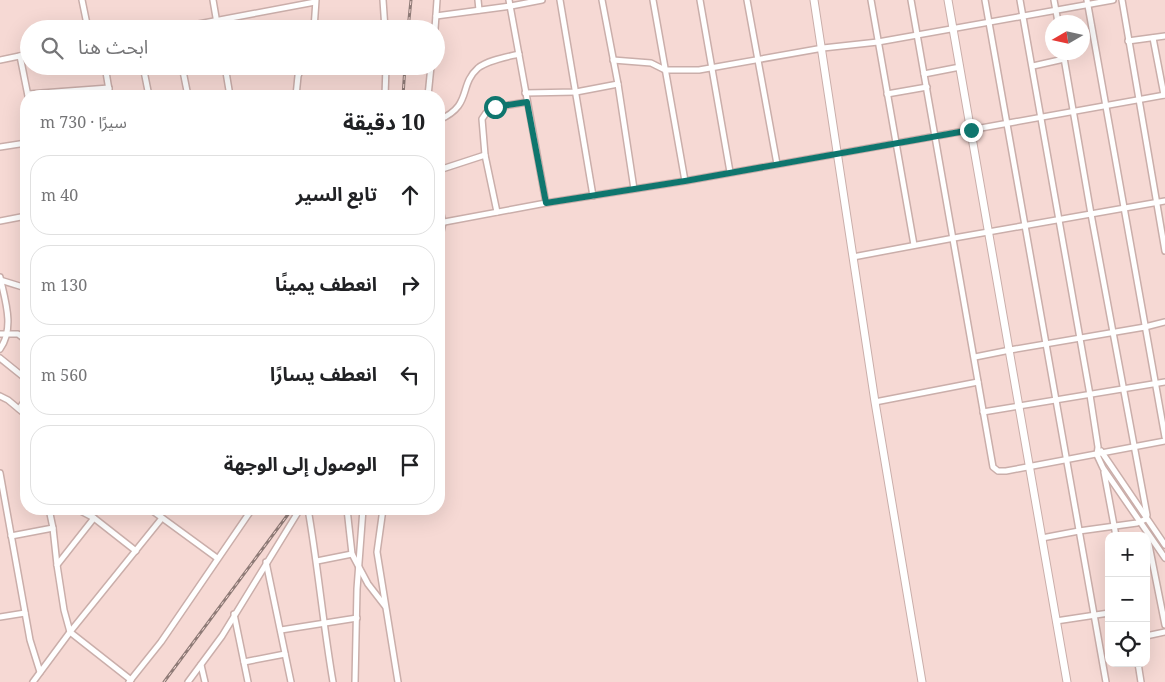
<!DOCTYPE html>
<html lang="ar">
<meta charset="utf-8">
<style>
:root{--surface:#fff;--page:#f6f6f6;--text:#202124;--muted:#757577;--line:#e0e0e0}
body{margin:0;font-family:"Noto Serif","Noto Sans Arabic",serif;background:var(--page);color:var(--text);direction:rtl}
.controls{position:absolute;right:15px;bottom:15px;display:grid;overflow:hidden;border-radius:10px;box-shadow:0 5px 20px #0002}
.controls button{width:45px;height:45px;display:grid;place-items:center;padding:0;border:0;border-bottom:1px solid var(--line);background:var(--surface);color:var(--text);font:25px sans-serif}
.compass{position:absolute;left:1045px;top:15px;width:45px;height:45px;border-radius:50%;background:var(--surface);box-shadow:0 5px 20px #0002;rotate:261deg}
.stop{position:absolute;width:15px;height:15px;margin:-11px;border:4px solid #0f766e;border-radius:50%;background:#fff}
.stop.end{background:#0f766e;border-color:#fff;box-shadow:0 1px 5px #0008}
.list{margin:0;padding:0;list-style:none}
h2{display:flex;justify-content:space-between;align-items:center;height:65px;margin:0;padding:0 20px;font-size:21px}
h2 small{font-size:16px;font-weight:400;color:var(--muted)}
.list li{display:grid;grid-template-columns:32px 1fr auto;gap:15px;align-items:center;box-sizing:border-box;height:80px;margin:0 10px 10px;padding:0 10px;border:1px solid var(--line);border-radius:20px}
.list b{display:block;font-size:19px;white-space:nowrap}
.list em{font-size:16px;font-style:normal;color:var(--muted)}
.icon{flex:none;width:28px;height:28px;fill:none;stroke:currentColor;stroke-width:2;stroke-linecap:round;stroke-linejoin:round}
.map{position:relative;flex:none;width:1165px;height:682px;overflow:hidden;direction:ltr}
.search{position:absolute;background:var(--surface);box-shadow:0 5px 20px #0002;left:20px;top:20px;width:425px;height:55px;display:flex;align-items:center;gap:12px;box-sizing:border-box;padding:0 18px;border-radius:28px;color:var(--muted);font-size:19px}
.panel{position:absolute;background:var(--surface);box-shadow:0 5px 20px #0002;left:20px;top:90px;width:425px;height:425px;border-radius:20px;direction:rtl}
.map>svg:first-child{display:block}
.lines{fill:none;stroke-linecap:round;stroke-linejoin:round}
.street-casing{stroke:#caaeaa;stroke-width:8}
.secondary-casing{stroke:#caaeaa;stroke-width:9}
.street{stroke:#fff;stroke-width:5}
.secondary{stroke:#fff;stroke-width:7}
.rail-casing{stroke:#8f7b77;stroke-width:3}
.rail{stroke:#f6d9d4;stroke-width:1;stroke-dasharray:4;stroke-linecap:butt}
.route{stroke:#0f766e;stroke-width:6}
</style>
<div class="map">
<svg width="1165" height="682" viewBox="0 0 1165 682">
<rect width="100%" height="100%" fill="#f6d9d4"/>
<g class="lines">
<!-- street casing -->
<g class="street-casing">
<g id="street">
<path d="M 82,0 L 88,29"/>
<path d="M 213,0 L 218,29"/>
<path d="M 383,0 L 385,29"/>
<path d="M 478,0 L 479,10"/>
<path d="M 509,0 L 546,203"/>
<path d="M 560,0 L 593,196"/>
<path d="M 602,0 L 618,84 L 634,189"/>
<path d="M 653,0 L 685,181"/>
<path d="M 700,0 L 730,172"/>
<path d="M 747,0 L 777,164"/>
<path d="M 871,0 L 914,245"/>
<path d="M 911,0 L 993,467 L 998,471 L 1006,471 L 1165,441"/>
<path d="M 985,0 L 1106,682"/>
<path d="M 1020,0 L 1090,395 L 1098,447 L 1097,455 L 1103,468 L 1165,558"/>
<path d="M 1054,0 L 1058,22"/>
<path d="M 1087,0 L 1165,437"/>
<path d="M 1122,0 L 1165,251"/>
<path d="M 436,16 L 511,6 L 542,0"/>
<path d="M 172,29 L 315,2"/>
<path d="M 314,29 L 316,0"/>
<path d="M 435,29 L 437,0"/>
<path d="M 1153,38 L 1164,95"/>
<path d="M 1128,41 L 1165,36"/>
<path d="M 20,56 L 28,96"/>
<path d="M 0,60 L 29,54"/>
<path d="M 613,60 L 651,63 L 665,70 L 699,70 L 823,48 L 878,42 L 1113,0"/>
<path d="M 105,66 L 110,96"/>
<path d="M 143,66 L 149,96"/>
<path d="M 182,66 L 188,96"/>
<path d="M 225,66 L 230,96"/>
<path d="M 1033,66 L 1064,59"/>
<path d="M 924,74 L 960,67"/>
<path d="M 525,93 L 576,92 L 618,84"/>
<path d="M 28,94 L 109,88"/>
<path d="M 887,94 L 927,87"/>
<path d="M 296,96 L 298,76 L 302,66"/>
<path d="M 385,96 L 386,66"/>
<path d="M 428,96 L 431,66"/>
<path d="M 439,120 C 473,105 458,86 478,68 C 488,60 507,57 519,54"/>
<path d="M 0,147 L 26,143"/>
<path d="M 439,170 L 485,155"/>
<path d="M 439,205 L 443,223 L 439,240"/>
<path d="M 497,212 L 485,155 L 482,119 L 486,113 L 491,108 L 527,102"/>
<path d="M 0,221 L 26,216"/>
<path d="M 439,223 L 546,203 L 685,181 L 1165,95"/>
<path d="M 853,257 L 954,238 L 1165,201"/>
<path d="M 0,277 C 5,300 15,328 0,349"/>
<path d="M 0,280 L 26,288"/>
<path d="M 0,334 L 18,334 L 26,340"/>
<path d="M 975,357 L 1010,350 L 1145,327 L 1165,322"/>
<path d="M 0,358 L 26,379"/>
<path d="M 0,396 L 8,400 L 26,415"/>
<path d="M 875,402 L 978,382"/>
<path d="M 19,409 L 26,399"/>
<path d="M 983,412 L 1165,382"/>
<path d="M 1101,451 L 1165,545"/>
<path d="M 1104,472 L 1116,536"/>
<path d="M 0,473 L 30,640 L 40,672"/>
<path d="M 49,509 L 53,528 L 57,565 L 64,610 L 70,632 L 131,680"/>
<path d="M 77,509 L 94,518 L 136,551"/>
<path d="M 150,509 L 217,558"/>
<path d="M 308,509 C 318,566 323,624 333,682"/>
<path d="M 347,509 L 352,554 L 368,584 L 385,606"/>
<path d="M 383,509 L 377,552 L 398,682"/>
<path d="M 1147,535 L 1165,625"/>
<path d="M 11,536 L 53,528"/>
<path d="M 1042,538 L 1079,531 L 1137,523 L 1146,519 L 1147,515 L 1091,214 L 1063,52"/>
<path d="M 317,561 L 352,554"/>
<path d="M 266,562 L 291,682"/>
<path d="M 57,565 L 94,518"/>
<path d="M 234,614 L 248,682"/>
<path d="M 0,617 L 25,613"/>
<path d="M 1056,621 L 1109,613"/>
<path d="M 281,630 L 357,618"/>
<path d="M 1146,636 L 1165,632"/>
<path d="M 244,662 L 285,654"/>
<path d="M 1138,663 L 1141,682"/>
<path d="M 201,665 L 205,682"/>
<path d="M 33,682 L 70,632 L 162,518"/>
<path d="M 129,682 L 161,642 L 252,509"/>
<path d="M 188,682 L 222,636 L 300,509"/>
<path d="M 355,682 L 357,589 L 363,509"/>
</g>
</g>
<!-- secondary casing -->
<g class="secondary-casing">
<g id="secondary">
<path d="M 814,0 L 875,402 L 922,682"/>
<path d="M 948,0 L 1067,682"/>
</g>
</g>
<!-- street -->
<use href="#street" class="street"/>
<!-- secondary -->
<use href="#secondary" class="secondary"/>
<!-- rail casing -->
<g class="rail-casing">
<g id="rail">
<path d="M 408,29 L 411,0"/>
<path d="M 403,96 L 405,66"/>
<path d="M 164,682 L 292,509"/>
</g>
</g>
<!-- rail -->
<use href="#rail" class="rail"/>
</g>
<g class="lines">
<!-- route -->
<path class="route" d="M 495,107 L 527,102 L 546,203 L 685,181 L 971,130"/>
</g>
</svg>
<div class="controls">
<button>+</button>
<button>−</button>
<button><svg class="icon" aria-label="locate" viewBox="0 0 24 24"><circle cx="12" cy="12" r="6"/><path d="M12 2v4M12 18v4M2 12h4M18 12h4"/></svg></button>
</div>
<svg class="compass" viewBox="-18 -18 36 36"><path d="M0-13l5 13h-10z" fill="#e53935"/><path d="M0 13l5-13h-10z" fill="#757577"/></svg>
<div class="stop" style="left:495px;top:107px"></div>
<div class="stop end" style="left:971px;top:130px"></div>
<div class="search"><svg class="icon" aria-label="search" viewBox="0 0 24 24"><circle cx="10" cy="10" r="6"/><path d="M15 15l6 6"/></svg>ابحث هنا</div>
<section class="panel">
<h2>10 دقيقة<small>سيرًا · 730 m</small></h2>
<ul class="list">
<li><svg class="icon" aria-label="ahead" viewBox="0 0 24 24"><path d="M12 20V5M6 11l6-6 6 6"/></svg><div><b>تابع السير</b></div><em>40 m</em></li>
<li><svg class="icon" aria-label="right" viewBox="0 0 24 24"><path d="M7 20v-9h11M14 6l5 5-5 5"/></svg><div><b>انعطف يمينًا</b></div><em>130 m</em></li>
<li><svg class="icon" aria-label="left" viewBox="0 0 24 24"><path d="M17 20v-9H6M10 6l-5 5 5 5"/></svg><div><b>انعطف يسارًا</b></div><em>560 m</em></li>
<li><svg class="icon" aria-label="arrive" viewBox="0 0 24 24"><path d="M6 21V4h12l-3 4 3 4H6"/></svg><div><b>الوصول إلى الوجهة</b></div></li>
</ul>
</section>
</div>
